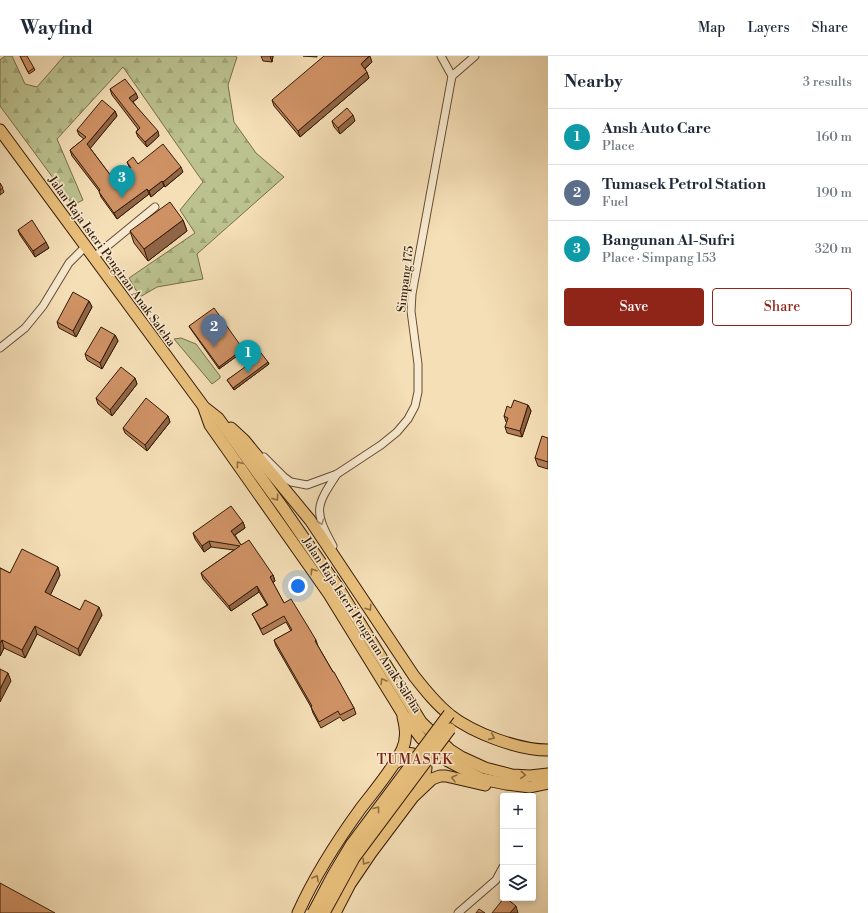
<!DOCTYPE html>
<meta charset="utf-8">
<style>
:root{--surface:#fff;--page:#f6f6f7;--text:#1f2937;--muted:#747a83;--line:#e0e1e3;--accent:#8f2418}
body{margin:0;font-family:"Libre Bodoni",serif;background:var(--page);color:var(--text)}
.controls{position:absolute;right:12px;bottom:12px;display:grid;overflow:hidden;border-radius:4px;box-shadow:0 2px 6px #0003}
.controls button{width:36px;height:36px;display:grid;place-items:center;padding:0;border:0;border-bottom:1px solid var(--line);background:var(--surface);color:var(--text);font:20px sans-serif}
.you{position:absolute;left:298px;top:530px;width:14px;height:14px;margin:-10px;border:3px solid #fff;border-radius:50%;background:#1a73e8;box-shadow:0 0 0 6px #1a73e833}
.badge{display:grid;place-items:center;width:26px;height:26px;border-radius:50%;background:var(--accent);color:#fff;font-size:13px;font-weight:700}
.pin{position:absolute;translate:-50% -33px;filter:drop-shadow(0 1px 2px #0008)}
.pin::after{content:'';position:absolute;top:21px;width:14px;height:12px;background:inherit;clip-path:polygon(0 0,100% 0,50% 100%)}
.list{margin:0;padding:0;list-style:none}
h2{display:flex;justify-content:space-between;align-items:center;height:52px;margin:0;padding:0 16px;font-size:17px}
h2 small{font-size:13px;font-weight:400;color:var(--muted)}
.list li{display:grid;grid-template-columns:26px 1fr auto;gap:12px;align-items:center;box-sizing:border-box;height:56px;padding:0 16px;border-top:1px solid var(--line)}
.list b{display:block;font-size:15px;white-space:nowrap}
.list p{margin:0;font-size:13px;white-space:nowrap;color:var(--muted)}
.list em{font-size:13px;font-style:normal;color:var(--muted)}
.actions{display:flex;gap:8px;padding:12px 16px}
.actions a{flex:1;padding:9px 0;border:1px solid var(--accent);border-radius:4px;text-align:center;font-size:14px;color:var(--accent)}
.actions .main{background:var(--accent);color:#fff}
.icon{flex:none;width:22px;height:22px;fill:none;stroke:currentColor;stroke-width:2;stroke-linecap:round;stroke-linejoin:round}
.map{position:relative;flex:none;width:548px;height:857px;overflow:hidden}
header{display:flex;align-items:center;gap:24px;box-sizing:border-box;height:56px;padding:0 20px;background:var(--surface);border-bottom:1px solid var(--line)}
header strong{font-size:19px}
nav{display:flex;gap:22px;margin-inline-start:auto;font-size:14px}
main{display:flex}
aside{flex:1;background:var(--surface)}
.map>svg:first-child{display:block}
.grass{fill:#bbc28f;stroke:#786e4a}
.forest{fill:url(#forest-firs);stroke:#786e4a}
.lines{fill:none;stroke-linecap:round;stroke-linejoin:round}
.street-casing{stroke:#644c32;stroke-width:9}
.primary-casing{stroke:#341b06;stroke-width:13}
.street{stroke:#f8ead0;stroke-width:7}
.primary{stroke:#eac07c;stroke-width:11}
.primary-bridge-casing{stroke:#341b06;stroke-width:13;stroke-linecap:butt}
.primary-bridge{stroke:#eac07c;stroke-width:11}
.wall{fill:#b27e57;stroke:#341b06}
.shaded-wall{fill:#916647;stroke:#341b06}
.building{fill:#cf9265;stroke:#341b06}
.oneway{stroke:#8f6e41}
.oneway2{stroke:#a08d75}
.labels{text-anchor:middle;stroke-width:3;stroke-linejoin:round;paint-order:stroke}
.street-label{font-size:12px;fill:#341b06;stroke:#f8ead0}
.quarter-label{font-size:14px;letter-spacing:1px;fill:#7a1f14;stroke:#f8ead0}
</style>
<header>
<strong>Wayfind</strong>
<nav><a>Map</a><a>Layers</a><a>Share</a></nav>
</header>
<main>
<div class="map">
<svg width="548" height="857" viewBox="0 0 548 857">
<defs>
<pattern id="forest-firs" width="22" height="20" patternUnits="userSpaceOnUse"><rect width="22" height="20" fill="#bbc28f"/><path d="M5 1l3.5 6h-7zM16 11l3.5 6h-7z" fill="#a1a67a"/></pattern>
</defs>
<rect width="100%" height="100%" fill="#f5dfb7"/>
<filter id="stains"><feTurbulence type="fractalNoise" baseFrequency=".005" numOctaves="4"/><feColorMatrix values="0 0 0 0 .2 0 0 0 0 .09 0 0 0 0 .02 0 0 0 .5 -.17"/></filter>
<radialGradient id="worn" r=".72"><stop offset=".6" stop-color="#630" stop-opacity="0"/><stop offset="1" stop-color="#630" stop-opacity=".3"/></radialGradient>
<!-- grass -->
<path class="grass" d="M 181,282 L 196,288 L 220,320 L 220,322 L 212,328 L 174,283 Z"/>
<!-- forest -->
<path class="forest" d="M 5,0 L 12,0 L 25,28 L 37,31 L 64,0 L 235,0 L 237,1 L 228,29 L 234,66 L 256,97 L 284,121 L 197,198 L 203,223 L 157,231 L 140,241 L 129,222 L 195,177 L 180,154 L 203,126 L 123,11 L 57,83 L 83,144 L 73,149 L 0,50 L 0,4 Z"/>
<g class="lines">
<!-- street casing -->
<g class="street-casing">
<g id="street">
<path d="M 452,20 L 475,0"/>
<path d="M 94,201 L 155,151"/>
<path d="M 0,292 L 25,272 L 43,250 L 69,207 L 86,190"/>
<path d="M 264,401 L 284,421 L 291,426 L 307,429 L 337,418 L 381,389 L 397,376 L 408,363 L 415,350 L 418,336 L 418,308 L 411,255 L 412,238 L 452,20 L 441,0"/>
<path d="M 333,490 C 314,455 315,451 337,418"/>
<path d="M 458,857 L 496,824 L 503,811"/>
</g>
</g>
<!-- primary casing -->
<g class="primary-casing">
<g id="primary">
<path d="M 0,74 L 204,351 L 218,362 L 283,452 L 337,530 L 421,666 L 450,694 L 461,701 L 485,712 L 512,719 L 530,720 L 548,718"/>
<path d="M 204,352 L 210,369 L 329,538 L 403,658 L 421,682 L 448,705 L 482,723 L 506,728 L 530,731 L 548,727"/>
<path d="M 231,372 L 244,384 L 310,464 L 414,620 C 425,634 436,648 450,659 C 473,677 518,694 548,694"/>
<path d="M 397,706 C 399,704 401,700 404,699 C 413,694 425,703 426,712 C 426,719 422,725 419,730"/>
<path d="M 298,857 C 315,819 337,785 361,752 C 375,734 392,714 402,694 C 407,683 406,673 403,661"/>
<path d="M 335,857 L 350,828 L 371,797 L 413,741 L 432,723 L 440,720 L 446,720 L 485,729"/>
</g>
</g>
<!-- street -->
<use href="#street" class="street"/>
<!-- primary -->
<use href="#primary" class="primary"/>
<!-- primary-bridge casing -->
<g class="primary-bridge-casing">
<g id="primary-bridge">
<path d="M 313,857 L 333,819 L 351,789 L 449,658"/>
<path d="M 324,857 L 354,802 L 450,673"/>
</g>
</g>
<!-- primary-bridge -->
<use href="#primary-bridge" class="primary-bridge"/>
</g>
<!-- wall -->
<g class="wall">
<path d="M 20,0 L 34,12 L 35,14 L 29,18 Z"/>
<path d="M 261,0 L 273,0 L 272,6 L 263,5 Z"/>
<path d="M 303,0 L 317,0 L 317,1 Z"/>
<path d="M 372,6 L 365,13 L 369,22 L 300,81 L 274,50 L 272,44 Z"/>
<path d="M 110,33 L 138,42 L 133,46 L 159,80 L 147,91 L 138,81 L 136,76 L 138,73 L 112,39 Z"/>
<path d="M 115,55 L 117,60 L 90,92 L 114,124 L 130,113 L 127,106 L 138,108 L 183,116 L 165,131 L 164,130 L 151,141 L 149,138 L 117,163 L 101,141 L 99,135 L 72,100 L 70,94 L 84,83 L 79,79 L 77,74 Z"/>
<path d="M 332,65 L 355,65 L 340,78 L 334,71 Z"/>
<path d="M 0,127 L 4,136 L 0,139 Z"/>
<path d="M 183,164 L 187,175 L 148,205 L 134,187 L 130,175 Z"/>
<path d="M 18,174 L 49,192 L 35,201 L 20,179 Z"/>
<path d="M 89,245 L 92,251 L 76,281 L 59,272 L 57,266 Z"/>
<path d="M 189,270 L 244,295 L 219,313 L 190,272 Z"/>
<path d="M 115,279 L 118,285 L 102,313 L 87,304 L 85,298 Z"/>
<path d="M 248,293 L 268,306 L 269,308 L 234,334 L 227,324 L 256,304 L 249,295 Z"/>
<path d="M 135,322 L 137,328 L 112,360 L 98,348 L 96,342 Z"/>
<path d="M 528,349 L 531,355 L 522,381 L 507,377 L 505,371 L 507,367 L 506,366 L 504,360 Z"/>
<path d="M 168,360 L 170,366 L 147,395 L 125,377 L 123,372 Z"/>
<path d="M 548,382 L 548,413 L 538,410 L 535,402 Z"/>
<path d="M 243,466 L 245,472 L 235,479 L 241,489 L 273,519 L 275,525 L 273,527 L 284,547 L 316,584 L 318,590 L 354,652 L 356,658 L 343,665 L 340,661 L 321,672 L 313,657 L 311,651 L 276,590 L 274,584 L 291,575 L 286,566 L 263,579 L 255,563 L 252,558 L 267,549 L 259,536 L 231,555 L 203,523 L 201,517 L 234,494 L 211,491 L 204,496 L 195,483 L 193,477 Z"/>
<path d="M 0,512 L 10,517 L 60,519 L 50,539 L 80,554 L 102,559 L 80,600 L 37,578 L 25,602 L 4,592 L 0,600 Z"/>
</g>
<!-- shaded-wall -->
<g class="shaded-wall">
<path d="M 270,0 L 273,0 L 272,6 Z"/>
<path d="M 370,0 L 372,6 L 363,14 L 361,8 Z"/>
<path d="M 367,16 L 369,22 L 300,81 L 298,75 Z"/>
<path d="M 136,37 L 138,42 L 131,47 L 129,42 Z"/>
<path d="M 115,55 L 117,60 L 89,94 L 87,88 Z"/>
<path d="M 353,59 L 355,65 L 340,78 L 338,72 Z"/>
<path d="M 158,75 L 159,80 L 147,91 L 145,86 Z"/>
<path d="M 181,111 L 183,116 L 165,131 L 163,126 Z"/>
<path d="M 162,125 L 164,130 L 151,141 L 149,135 Z"/>
<path d="M 147,133 L 149,138 L 117,163 L 114,157 Z"/>
<path d="M 183,164 L 187,175 L 148,205 L 144,193 Z"/>
<path d="M 46,186 L 49,192 L 35,201 L 33,195 Z"/>
<path d="M 89,245 L 92,251 L 76,281 L 73,275 Z"/>
<path d="M 115,279 L 118,285 L 102,313 L 100,307 Z"/>
<path d="M 243,293 L 244,295 L 219,313 L 219,311 Z"/>
<path d="M 268,306 L 269,308 L 234,334 L 233,332 Z"/>
<path d="M 135,322 L 137,328 L 112,360 L 110,354 Z"/>
<path d="M 528,349 L 531,355 L 522,381 L 520,375 Z"/>
<path d="M 168,360 L 170,366 L 147,395 L 145,389 Z"/>
<path d="M 243,466 L 245,472 L 233,480 L 231,475 Z"/>
<path d="M 209,485 L 211,491 L 204,496 L 202,490 Z"/>
<path d="M 58,511 L 60,519 L 48,544 L 45,536 Z"/>
<path d="M 273,519 L 275,525 L 272,527 L 270,521 Z"/>
<path d="M 257,530 L 259,536 L 231,555 L 229,550 Z"/>
<path d="M 99,551 L 102,559 L 80,600 L 78,593 Z"/>
<path d="M 35,570 L 37,578 L 25,602 L 22,594 Z"/>
<path d="M 2,584 L 4,592 L 0,600 L 0,587 Z"/>
<path d="M 8,617 L 11,625 L 0,646 L 0,633 Z"/>
<path d="M 516,850 L 518,857 L 510,857 Z"/>
</g>
<!-- building -->
<g class="building">
<path d="M 20,0 L 27,0 L 34,12 L 28,16 Z"/>
<path d="M 324,0 L 369,0 L 361,8 L 367,16 L 298,75 L 272,44 Z"/>
<path d="M 125,23 L 136,37 L 129,42 L 158,75 L 145,86 L 136,76 L 140,72 L 110,33 Z"/>
<path d="M 102,44 L 115,55 L 87,88 L 114,124 L 131,112 L 127,106 L 133,101 L 138,108 L 163,88 L 181,111 L 163,126 L 162,125 L 149,135 L 147,133 L 114,157 L 99,136 L 100,134 L 70,94 L 86,81 L 77,74 Z"/>
<path d="M 347,52 L 353,59 L 338,72 L 332,65 Z"/>
<path d="M 0,127 L 3,132 L 0,134 Z"/>
<path d="M 170,146 L 183,164 L 144,193 L 130,175 Z"/>
<path d="M 32,164 L 46,186 L 33,195 L 18,174 Z"/>
<path d="M 73,236 L 89,245 L 73,275 L 57,266 Z"/>
<path d="M 214,252 L 243,293 L 219,311 L 189,270 Z"/>
<path d="M 101,271 L 115,279 L 100,307 L 85,298 Z"/>
<path d="M 254,288 L 268,306 L 233,332 L 227,324 L 256,303 L 248,293 Z"/>
<path d="M 121,311 L 135,322 L 110,354 L 96,342 Z"/>
<path d="M 146,342 L 168,360 L 145,389 L 123,372 Z"/>
<path d="M 514,344 L 528,349 L 520,375 L 505,371 L 508,362 L 504,360 L 507,350 L 511,352 Z"/>
<path d="M 542,380 L 548,382 L 548,406 L 535,402 Z"/>
<path d="M 231,450 L 243,466 L 231,475 L 241,489 L 249,484 L 273,519 L 270,521 L 284,547 L 291,543 L 307,569 L 316,584 L 315,585 L 333,616 L 334,616 L 354,652 L 340,659 L 338,655 L 319,666 L 311,651 L 312,650 L 274,584 L 292,574 L 284,560 L 261,573 L 252,558 L 268,549 L 257,530 L 229,550 L 201,517 L 240,490 L 209,485 L 202,490 L 193,477 Z"/>
<path d="M 22,493 L 58,511 L 45,536 L 80,554 L 85,544 L 99,551 L 78,593 L 35,570 L 22,594 L 2,584 L 0,587 L 0,512 L 10,517 Z"/>
<path d="M 0,613 L 8,617 L 0,633 Z"/>
<path d="M 0,827 L 55,857 L 0,857 Z"/>
<path d="M 504,842 L 506,842 L 516,850 L 510,857 L 492,857 Z"/>
<path d="M 479,853 L 485,857 L 476,857 Z"/>
</g>
<!-- one-way arrows -->
<defs><path id="oneway-chevron" d="M-2-3.5L2.5 0L-2 3.5" fill="none" stroke-width="1.6" stroke-linecap="round" stroke-linejoin="round"/></defs>
<g class="oneway">
<use href="#oneway-chevron" transform="translate(239 408) rotate(-126)"/>
<use href="#oneway-chevron" transform="translate(276 442) rotate(54)"/>
<use href="#oneway-chevron" transform="translate(313 515) rotate(-124)"/>
<use href="#oneway-chevron" transform="translate(369 552) rotate(57)"/>
<use href="#oneway-chevron" transform="translate(383 625) rotate(-121)"/>
<use href="#oneway-chevron" transform="translate(492 681) rotate(24)"/>
<use href="#oneway-chevron" transform="translate(523 719) rotate(4)"/>
<use href="#oneway-chevron" transform="translate(454 722) rotate(-166)"/>
<use href="#oneway-chevron" transform="translate(377 753) rotate(-53)"/>
<use href="#oneway-chevron" transform="translate(365 806) rotate(124)"/>
<use href="#oneway-chevron" transform="translate(316 822) rotate(-61)"/>
</g>
<use class="oneway2" href="#oneway-chevron" transform="translate(321 466) rotate(71)"/>
<g class="labels">
<!-- street labels -->
<g class="street-label">
<text transform="translate(112 205) rotate(54)" y="4">Jalan Raja Isteri Pengiran Anak Saleha</text>
<text transform="translate(405 223) rotate(-83)" y="4">Simpang 175</text>
<text transform="translate(362 569) rotate(57)" y="4">Jalan Raja Isteri Pengiran Anak Saleha</text>
</g>
<!-- quarter labels -->
<g class="quarter-label">
<text x="415" y="708">TUMASEK</text>
</g>
</g>
<rect width="100%" height="100%" filter="url(#stains)"/>
<rect width="100%" height="100%" fill="url(#worn)"/>
</svg>
<div class="controls">
<button>+</button>
<button>−</button>
<button><svg class="icon" aria-label="layers" viewBox="0 0 24 24"><path d="M12 4l9 5-9 5-9-5zM3 14l9 5 9-5"/></svg></button>
</div>
<div class="you"></div>
<div class="pin badge" style="left:248px;top:317px;background:#0f9aa8">1</div>
<div class="pin badge" style="left:214px;top:291px;background:#5c6f8a">2</div>
<div class="pin badge" style="left:122px;top:142px;background:#0f9aa8">3</div>
</div>
<aside>
<h2>Nearby<small>3 results</small></h2>
<ul class="list">
<li><span class="badge" style="background:#0f9aa8">1</span><div><b>Ansh Auto Care</b><p>Place</p></div><em>160 m</em></li>
<li><span class="badge" style="background:#5c6f8a">2</span><div><b>Tumasek Petrol Station</b><p>Fuel</p></div><em>190 m</em></li>
<li><span class="badge" style="background:#0f9aa8">3</span><div><b>Bangunan Al-Sufri</b><p>Place · Simpang 153</p></div><em>320 m</em></li>
</ul>
<div class="actions"><a class="main">Save</a><a>Share</a></div>
</aside>
</main>
